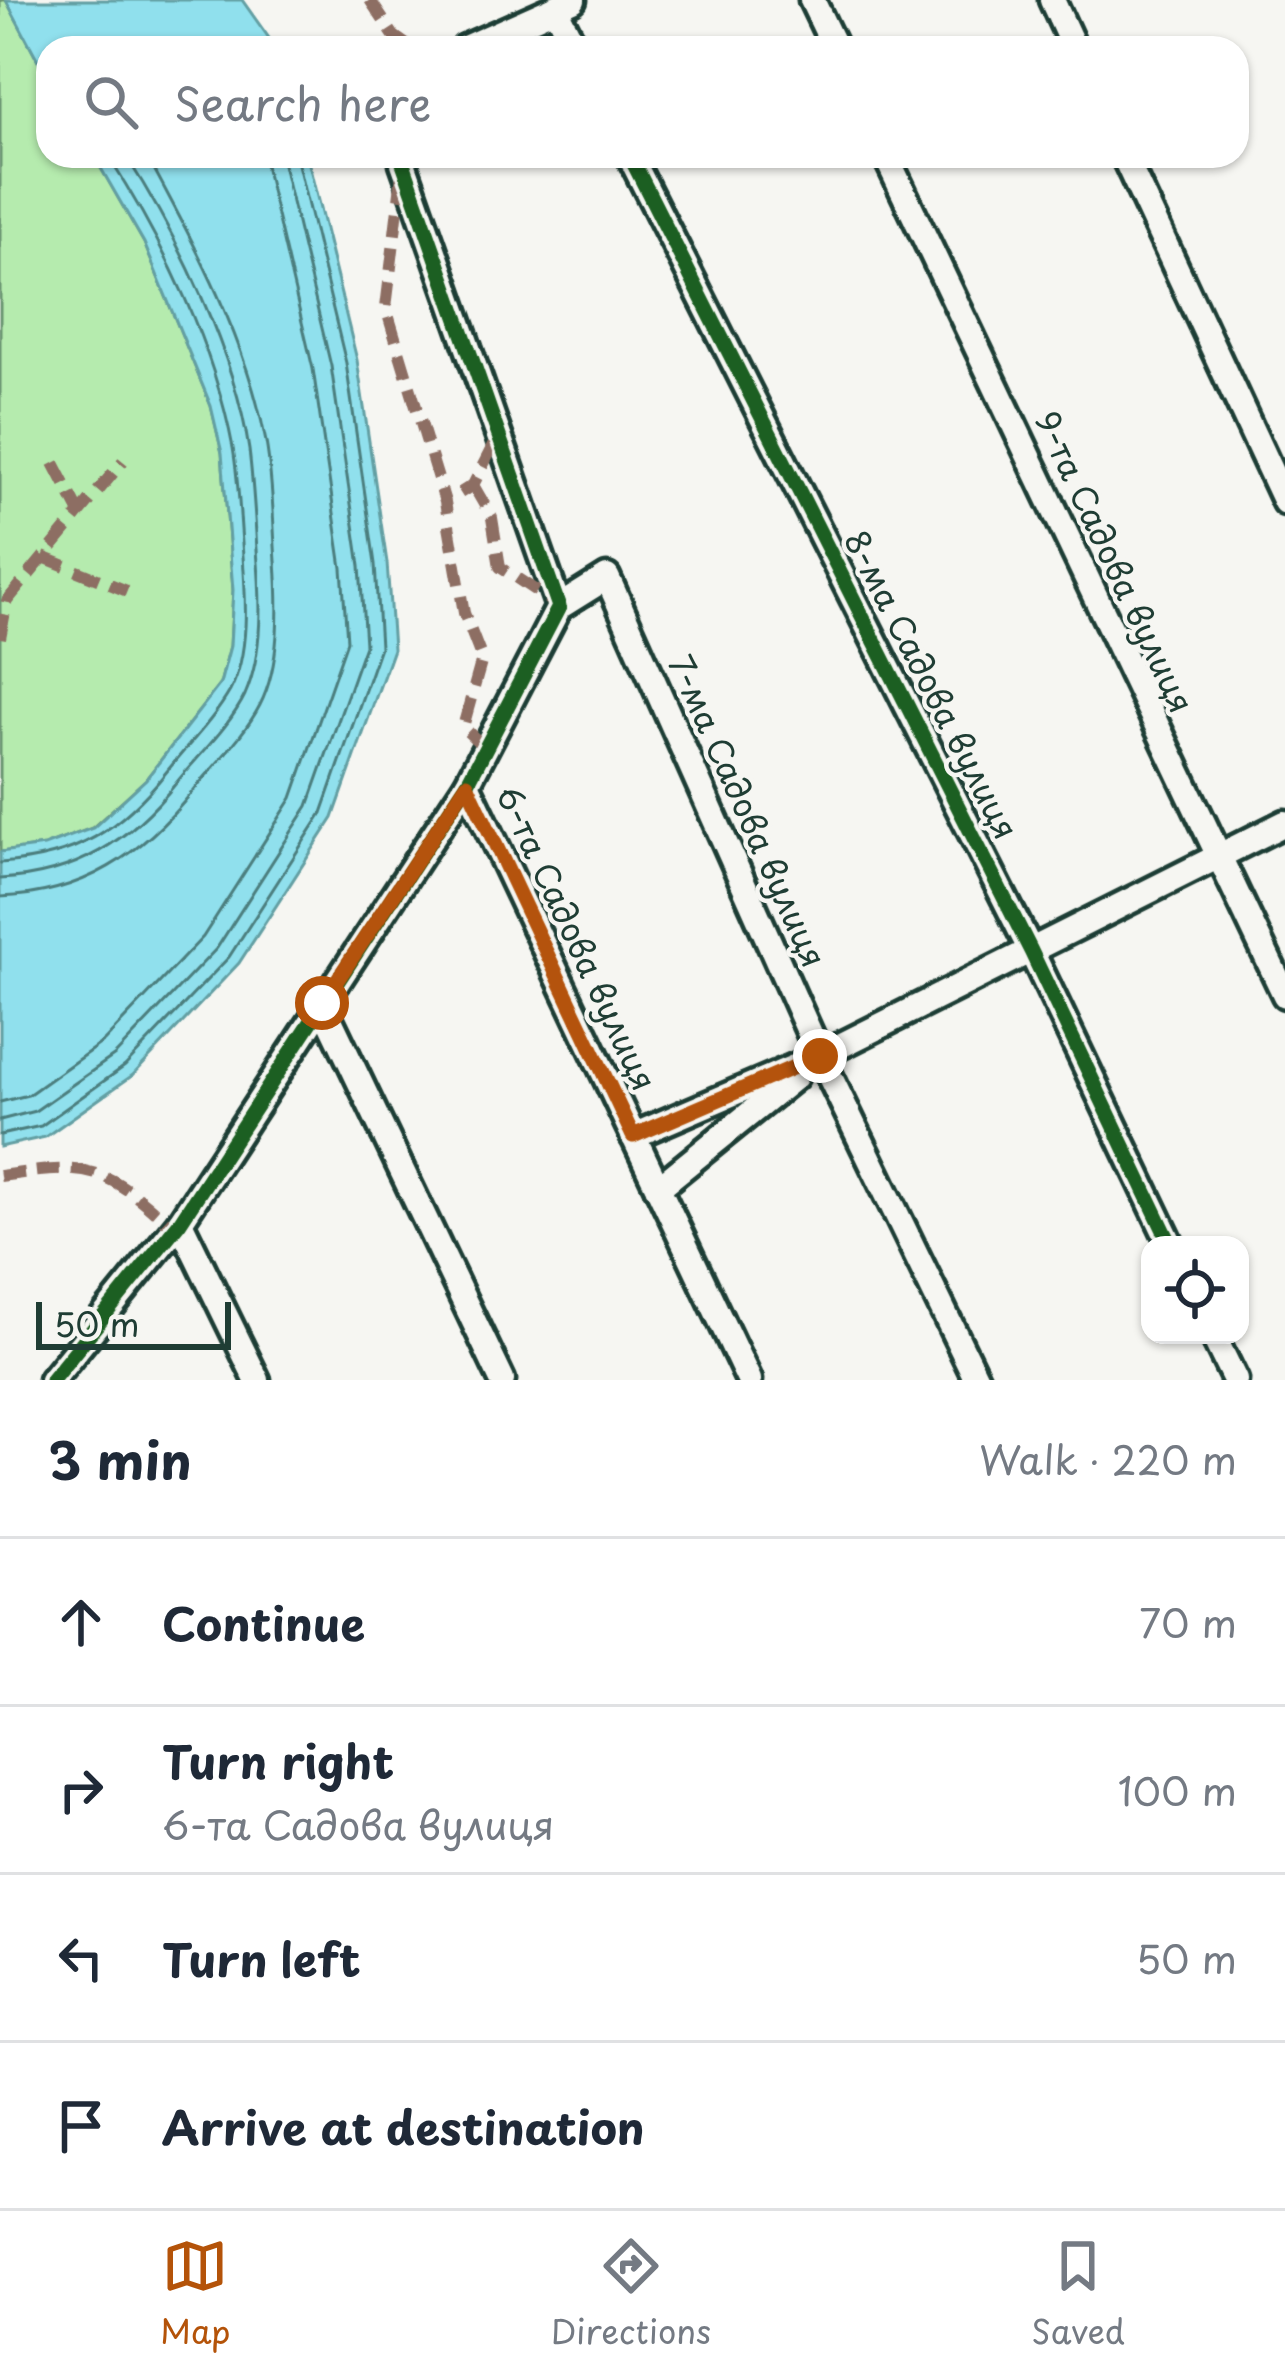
<!DOCTYPE html>
<meta charset="utf-8">
<style>
:root{--surface:#fff;--page:#f6f6f7;--text:#1f2937;--muted:#747a83;--line:#e0e1e3;--accent:#b45309}
body{margin:0;font-family:"Playpen Sans",sans-serif;background:var(--page);color:var(--text)}
.controls{position:absolute;right:36px;bottom:36px;display:grid;overflow:hidden;border-radius:24px;box-shadow:0 3px 9px #0004}
.controls button{width:108px;height:108px;display:grid;place-items:center;padding:0;border:0;border-bottom:3px solid var(--line);background:var(--surface);color:var(--text);font:60px sans-serif}
.scale{position:absolute;left:36px;bottom:30px;width:195px;box-sizing:border-box;padding-left:12px;border:6px solid #1f3d34;border-top:0;font-size:33px;line-height:42px;white-space:nowrap;color:#1f3d34;-webkit-text-stroke:9px #f6f6f2;paint-order:stroke}
.stop{position:absolute;width:36px;height:36px;margin:-27px;border:9px solid #b45309;border-radius:50%;background:#fff}
.stop.end{background:#b45309;border-color:#fff;box-shadow:0 3px 12px #0008}
.list{margin:0;padding:0;list-style:none}
h2{display:flex;justify-content:space-between;align-items:center;height:156px;margin:0;padding:0 48px;font-size:51px}
h2 small{font-size:39px;font-weight:400;color:var(--muted)}
.list li{display:grid;grid-template-columns:78px 1fr auto;gap:36px;align-items:center;box-sizing:border-box;height:168px;padding:0 48px;border-top:3px solid var(--line)}
.list b{display:block;font-size:45px;white-space:nowrap}
.list p{margin:0;font-size:39px;white-space:nowrap;color:var(--muted)}
.list em{font-size:39px;font-style:normal;color:var(--muted)}
.icon{flex:none;width:66px;height:66px;fill:none;stroke:currentColor;stroke-width:2;stroke-linecap:round;stroke-linejoin:round}
.map{position:relative;flex:none;width:1285px;height:1380px;overflow:hidden}
.search{position:absolute;background:var(--surface);box-shadow:0 3px 9px #0004;left:36px;right:36px;top:36px;height:132px;display:flex;align-items:center;gap:30px;box-sizing:border-box;padding:0 42px;border-radius:36px;color:var(--muted);font-size:45px}
.sheet{height:828px;background:var(--surface)}
nav{display:flex;justify-content:space-around;align-items:center;box-sizing:border-box;height:168px;border-top:3px solid var(--line);background:var(--surface);font-size:33px;color:var(--muted)}
nav a{display:grid;justify-items:center;gap:6px}
nav .on{color:var(--accent)}
.map>svg:first-child{display:block}
.green{fill:#b5ebae;stroke:#6a9471;stroke-width:3}
.water{fill:#90e0ed;stroke:#639fa3;stroke-width:3}
.lines{fill:none;stroke-linecap:round;stroke-linejoin:round}
.shore{stroke:#4c7e7e;stroke-width:3}
.street-casing{stroke:#1f3d34;stroke-width:33}
.street{stroke:#f6f6f2;stroke-width:24}
.quiet{stroke:#8d6e63;stroke-width:12;stroke-dasharray:24 12;stroke-linecap:butt}
.cycleway-casing{stroke:#f6f6f2;stroke-width:22}
.cycleway{stroke:#1b5e20;stroke-width:15}
.route{stroke:#b45309;stroke-width:15}
.labels{text-anchor:middle;stroke-width:9;stroke-linejoin:round;paint-order:stroke}
.street-label{font-size:33px;fill:#1f3d34;stroke:#f6f6f2}
</style>
<div class="map">
<svg width="1285" height="1380" viewBox="0 0 1285 1380">
<rect width="100%" height="100%" fill="#f6f6f2"/>
<filter id="ink" filterUnits="userSpaceOnUse"><feTurbulence type="fractalNoise" baseFrequency=".00833" numOctaves="2"/><feDisplacementMap in="SourceGraphic" scale="24" xChannelSelector="R" yChannelSelector="G"/><feConvolveMatrix kernelMatrix="1 2 1 2 8 2 1 2 1" color-interpolation-filters="sRGB"/></filter>
<g filter="url(#ink)">
<!-- green -->
<path class="green" d="M 0,0 L 6,0 L 48,79 L 48,156 L 94,156 L 144,243 L 211,406 L 222,453 L 233,590 L 230,646 L 220,684 L 146,779 L 92,828 L 44,846 L 0,852 Z"/>
<!-- water -->
<g class="water">
<path d="M 6,0 L 242,0 L 276,48 L 48,48 L 48,79 Z"/>
<path d="M 94,156 L 307,156 L 357,360 L 387,563 L 393,649 L 333,818 L 239,963 L 133,1075 L 45,1137 L 0,1147 L 0,852 L 44,846 L 93,828 L 146,779 L 220,684 L 230,646 L 233,590 L 222,453 L 211,406 L 144,243 Z"/>
</g>
<g class="lines">
<!-- shore -->
<g class="shore">
<path d="M 0,863 C 77,858 120,830 168,770 C 188,745 214,719 230,691 C 250,654 246,597 243,556 C 240,521 239,483 233,448 C 214,346 163,242 108,156"/>
<path d="M 0,879 C 76,875 130,841 177,782 C 199,755 230,726 245,695 C 264,652 261,596 257,550 C 255,517 253,483 249,450 C 235,354 178,237 126,156"/>
<path d="M 0,897 C 83,894 142,855 193,791 C 215,764 244,736 260,705 C 281,664 279,605 276,561 C 273,522 273,481 266,442 C 247,341 196,246 147,156"/>
<path d="M 0,1102 L 28,1095 L 104,1041 L 203,937 L 292,798 L 347,641 L 342,568 L 313,369 L 263,156"/>
<path d="M 0,1120 L 35,1111 L 115,1055 L 217,948 L 308,806 L 365,645 L 360,566 L 331,366 L 281,156"/>
<path d="M 0,1135 L 41,1126 L 125,1066 L 229,957 L 322,813 L 380,647 L 375,564 L 346,363 L 296,156"/>
</g>
<!-- street casing -->
<g class="street-casing">
<g id="street">
<path d="M 812,0 L 835,48"/>
<path d="M 1052,0 L 1074,48"/>
<path d="M 555,8 L 575,48"/>
<path d="M 465,48 L 573,0"/>
<path d="M 630,156 L 1031,951 L 1171,1245"/>
<path d="M 886,156 L 1285,995"/>
<path d="M 1124,156 L 1285,502"/>
<path d="M 559,607 L 607,577 L 820,1056 L 977,1380"/>
<path d="M 467,784 L 749,1380"/>
<path d="M 322,1003 L 502,1380"/>
<path d="M 633,1136 L 820,1056 L 1285,823"/>
<path d="M 658,1188 L 795,1077"/>
<path d="M 180,1222 L 257,1380"/>
<path d="M 1213,1335 L 1235,1380"/>
<path d="M 52,1380 L 180,1222 L 467,784 L 559,607 L 403,163 L 405,156"/>
</g>
</g>
<!-- street -->
<use href="#street" class="street"/>
<!-- quiet -->
<g class="quiet">
<path d="M 370,0 L 394,36 L 411,48"/>
<path d="M 402,175 L 386,308 L 445,502 L 464,613 L 482,659 L 463,727 L 486,749"/>
<path d="M 54,463 L 80,513"/>
<path d="M 473,485 L 492,518 L 500,567 L 557,605"/>
<path d="M 460,493 L 473,485 L 499,434"/>
<path d="M 43,557 L 127,591"/>
<path d="M 0,638 L 7,601 L 123,461"/>
<path d="M 0,1176 C 92,1163 104,1165 174,1229"/>
</g>
<!-- cycleway casing -->
<g class="cycleway-casing">
<g id="cycleway">
<path d="M 630,156 L 1031,951 L 1171,1245"/>
<path d="M 52,1380 L 180,1222 L 467,784 L 559,607 L 403,163 L 405,156"/>
</g>
</g>
<!-- cycleway -->
<use href="#cycleway" class="cycleway"/>
</g>
</g>
<g class="lines" filter="url(#ink)">
<!-- route -->
<path class="route" d="M 322,1003 L 467,784 L 633,1136 L 820,1056"/>
</g>
<g class="labels">
<!-- street labels -->
<g class="street-label">
<text transform="translate(1114 562) rotate(65)" y="12">9-та Садова вулиця</text>
<text transform="translate(931 685) rotate(63)" y="12">8-ма Садова вулиця</text>
<text transform="translate(747 811) rotate(66)" y="12">7-ма Садова вулиця</text>
<text transform="translate(576 938) rotate(65)" y="12">6-та Садова вулиця</text>
</g>
</g>
</svg>
<div class="controls">
<button><svg class="icon" aria-label="locate" viewBox="0 0 24 24"><circle cx="12" cy="12" r="6"/><path d="M12 2v4M12 18v4M2 12h4M18 12h4"/></svg></button>
</div>
<div class="scale">50 m</div>
<div class="stop" style="left:322px;top:1003px"></div>
<div class="stop end" style="left:820px;top:1056px"></div>
<div class="search"><svg class="icon" aria-label="search" viewBox="0 0 24 24"><circle cx="10" cy="10" r="6"/><path d="M15 15l6 6"/></svg>Search here</div>
</div>
<section class="sheet">
<h2>3 min<small>Walk · 220 m</small></h2>
<ul class="list">
<li><svg class="icon" aria-label="ahead" viewBox="0 0 24 24"><path d="M12 20V5M6 11l6-6 6 6"/></svg><div><b>Continue</b></div><em>70 m</em></li>
<li><svg class="icon" aria-label="right" viewBox="0 0 24 24"><path d="M7 20v-9h11M14 6l5 5-5 5"/></svg><div><b>Turn right</b><p>6-та Садова вулиця</p></div><em>100 m</em></li>
<li><svg class="icon" aria-label="left" viewBox="0 0 24 24"><path d="M17 20v-9H6M10 6l-5 5 5 5"/></svg><div><b>Turn left</b></div><em>50 m</em></li>
<li><svg class="icon" aria-label="arrive" viewBox="0 0 24 24"><path d="M6 21V4h12l-3 4 3 4H6"/></svg><div><b>Arrive at destination</b></div></li>
</ul>
</section>
<nav>
<a class="on"><svg class="icon" aria-label="map" viewBox="0 0 24 24"><path d="M3 6l6-2 6 2 6-2v14l-6 2-6-2-6 2zM9 4v14M15 6v14"/></svg>Map</a>
<a><svg class="icon" aria-label="directions" viewBox="0 0 24 24"><path d="M12 3l9 9-9 9-9-9zM9 14v-3h6M13 9l2 2-2 2"/></svg>Directions</a>
<a><svg class="icon" aria-label="saved" viewBox="0 0 24 24"><path d="M7 4h10v16l-5-4-5 4z"/></svg>Saved</a>
</nav>
